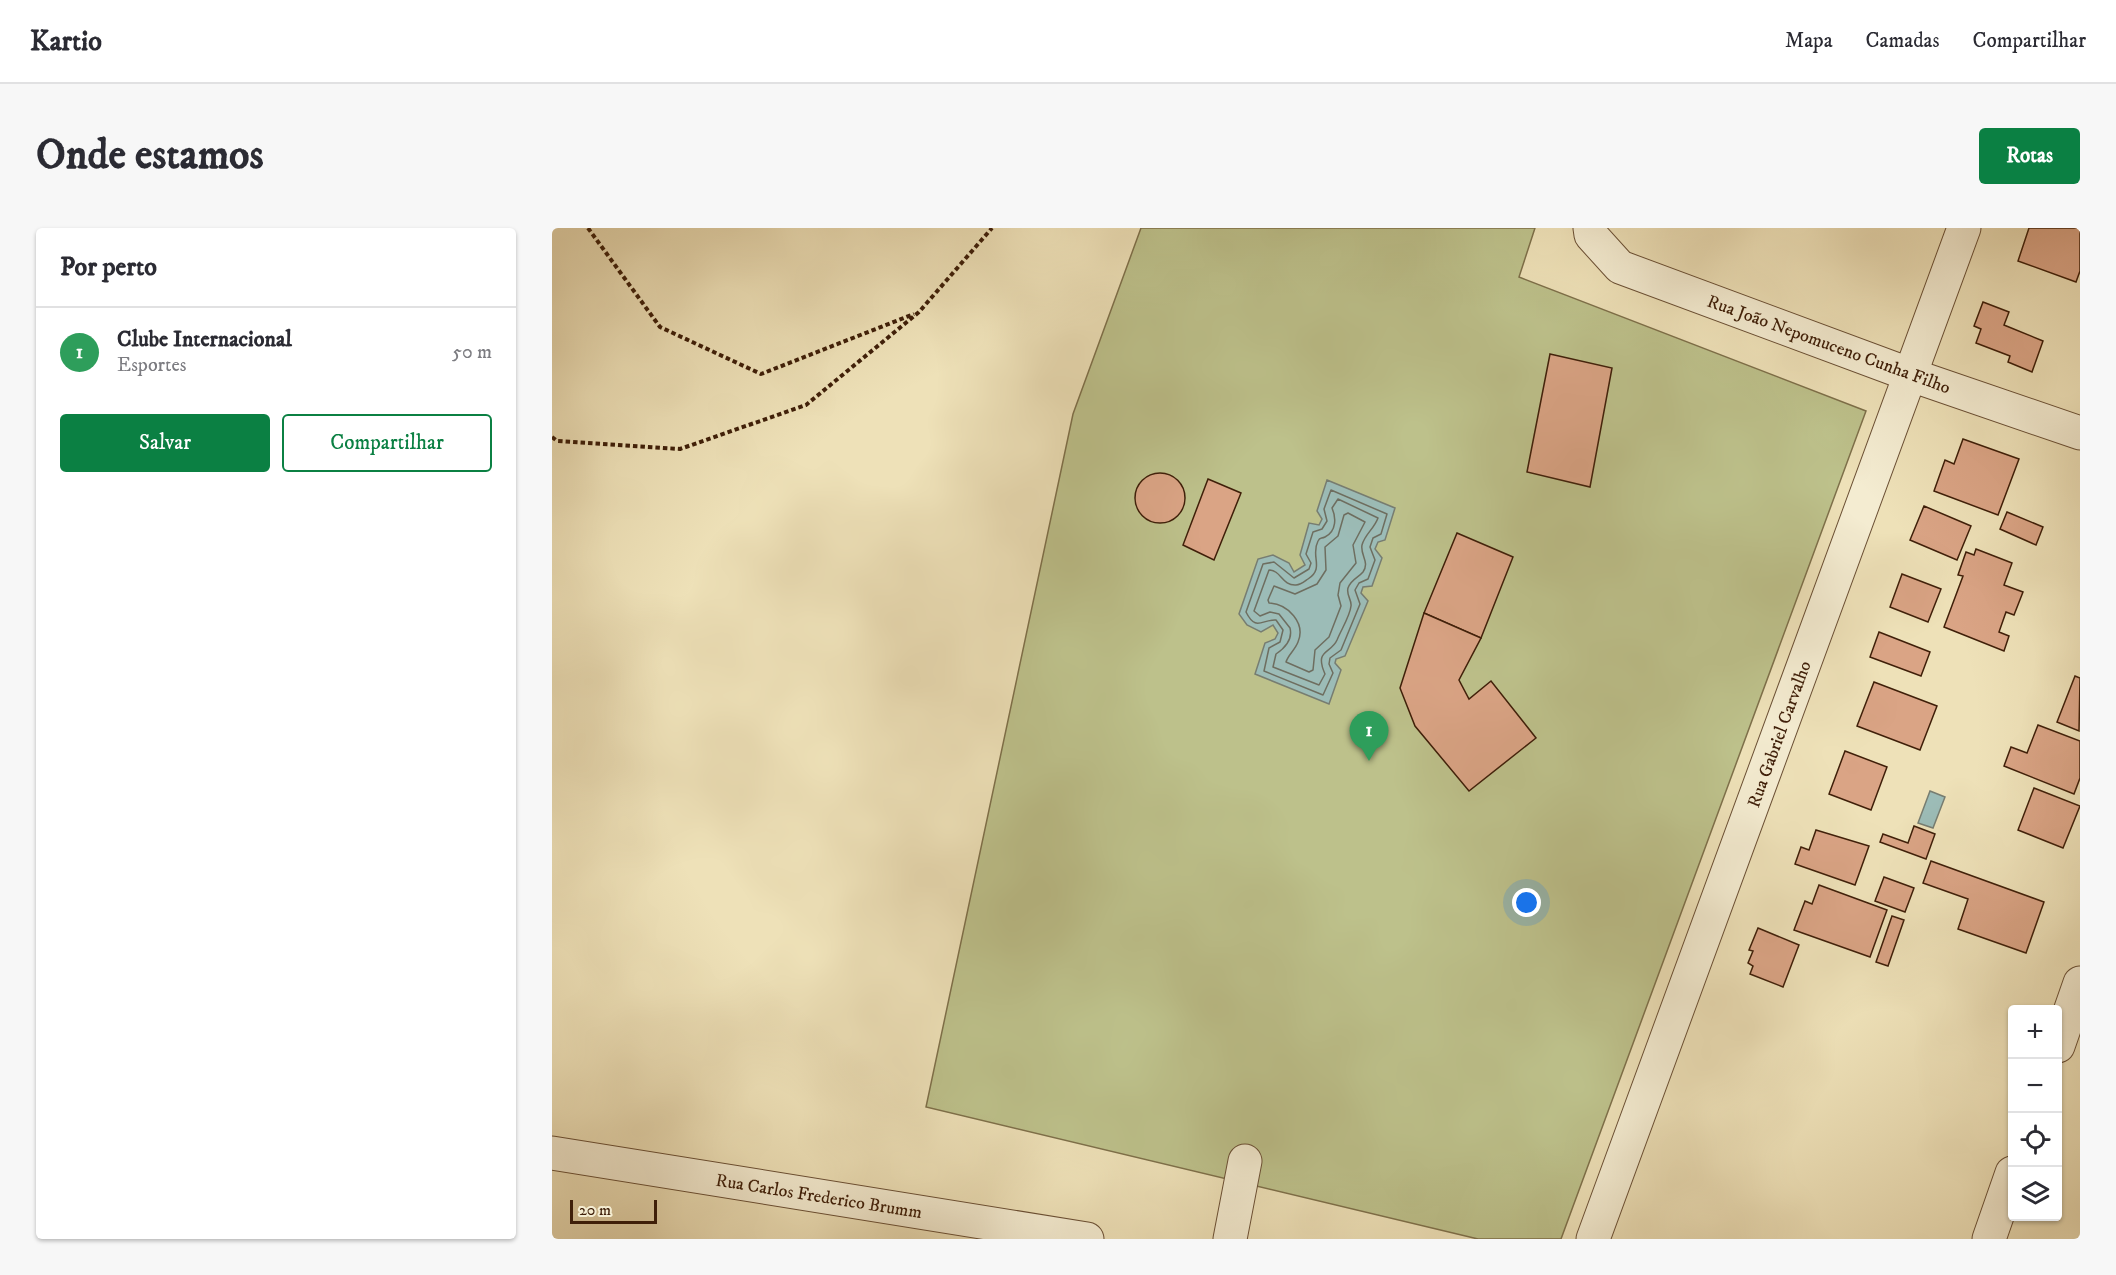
<!DOCTYPE html>
<html lang="pt">
<meta charset="utf-8">
<style>
:root{--surface:#fff;--page:#f7f7f7;--text:#2b2b33;--muted:#7c7c81;--line:#e1e1e2;--accent:#0b8043}
body{margin:0;font-family:"IM FELL DW Pica",serif;background:var(--page);color:var(--text)}
.controls{position:absolute;right:18px;bottom:18px;display:grid;overflow:hidden;border-radius:6px;box-shadow:0 2px 4px #0004}
.controls button{width:54px;height:54px;display:grid;place-items:center;padding:0;border:0;border-bottom:2px solid var(--line);background:var(--surface);color:var(--text);font:30px sans-serif}
.scale{position:absolute;left:18px;bottom:15px;width:87px;box-sizing:border-box;padding-left:6px;border:3px solid #3f1f09;border-top:0;font-size:16px;line-height:21px;white-space:nowrap;color:#3f1f09;-webkit-text-stroke:4px #f4ecd1;paint-order:stroke}
.you{position:absolute;left:975px;top:675px;width:21px;height:21px;margin:-15px;border:4px solid #fff;border-radius:50%;background:#1a73e8;box-shadow:0 0 0 9px #1a73e833}
.badge{display:grid;place-items:center;width:39px;height:39px;border-radius:50%;background:var(--accent);color:#fff;font-size:20px;font-weight:700}
.pin{position:absolute;translate:-50% -50px;filter:drop-shadow(0 2px 3px #0008)}
.pin::after{content:'';position:absolute;top:32px;width:21px;height:18px;background:inherit;clip-path:polygon(0 0,100% 0,50% 100%)}
.list{margin:0;padding:0;list-style:none}
h2{display:flex;justify-content:space-between;align-items:center;height:78px;margin:0;padding:0 24px;font-size:26px}
h2 small{font-size:20px;font-weight:400;color:var(--muted)}
.list li{display:grid;grid-template-columns:39px 1fr auto;gap:18px;align-items:center;box-sizing:border-box;height:90px;padding:0 24px;border-top:2px solid var(--line)}
.list b{display:block;font-size:22px;white-space:nowrap}
.list p{margin:0;font-size:20px;white-space:nowrap;color:var(--muted)}
.list em{font-size:20px;font-style:normal;color:var(--muted)}
.actions{display:flex;gap:12px;padding:18px 24px}
.actions a{flex:1;padding:14px 0;border:2px solid var(--accent);border-radius:6px;text-align:center;font-size:21px;color:var(--accent)}
.actions .main{background:var(--accent);color:#fff}
.icon{flex:none;width:33px;height:33px;fill:none;stroke:currentColor;stroke-width:2;stroke-linecap:round;stroke-linejoin:round}
.map{position:relative;flex:none;width:1528px;height:1011px;overflow:hidden;border-radius:6px}
header{display:flex;align-items:center;gap:36px;box-sizing:border-box;height:84px;padding:0 30px;background:var(--surface);border-bottom:2px solid var(--line)}
header strong{font-size:28px}
nav{display:flex;gap:33px;margin-inline-start:auto;font-size:21px}
.intro{display:flex;align-items:center;justify-content:space-between;box-sizing:border-box;height:144px;padding:0 36px}
h1{margin:0;font-size:42px}
.button{padding:15px 27px;border-radius:6px;background:var(--accent);color:#fff;font-size:21px;font-weight:700}
main{display:flex;gap:36px;padding:0 36px}
aside{flex:1;background:var(--surface);border-radius:6px;box-shadow:0 2px 4px #0004}
.map>svg:first-child{display:block}
.green{fill:#bdc18b;stroke:#7e704a;stroke-width:1.5}
.water{fill:#9cbcb7;stroke:#777d71;stroke-width:1.5}
.lines{fill:none;stroke-linecap:round;stroke-linejoin:round}
.shore{stroke:#6e6e60;stroke-width:1.5}
.building{fill:#daa485;stroke:#3f1f09;stroke-width:1.5}
.minor-casing{stroke:#6b5035;stroke-width:35}
.path{stroke:#3f1f09;stroke-width:4;stroke-dasharray:4.5 3;stroke-linecap:butt}
.minor{stroke:#f4ecd1;stroke-width:33}
.labels{text-anchor:middle;stroke-width:5;stroke-linejoin:round;paint-order:stroke}
.street-label{font-size:18px;fill:#3f1f09;stroke:#f4ecd1}
</style>
<header>
<strong>Kartio</strong>
<nav><a>Mapa</a><a>Camadas</a><a>Compartilhar</a></nav>
</header>
<div class="intro"><h1>Onde estamos</h1><a class="button">Rotas</a></div>
<main>
<aside>
<h2>Por perto<small></small></h2>
<ul class="list">
<li><span class="badge" style="background:#2e9e5b">1</span><div><b>Clube Internacional</b><p>Esportes</p></div><em>50 m</em></li>
</ul>
<div class="actions"><a class="main">Salvar</a><a>Compartilhar</a></div>
</aside>
<div class="map">
<svg width="1528" height="1011" viewBox="0 0 1528 1011">
<rect width="100%" height="100%" fill="#eee1b8"/>
<filter id="stains"><feTurbulence type="fractalNoise" baseFrequency=".00333" numOctaves="4"/><feColorMatrix values="0 0 0 0 .2 0 0 0 0 .09 0 0 0 0 .02 0 0 0 .5 -.17"/></filter>
<radialGradient id="worn" r=".72"><stop offset=".6" stop-color="#630" stop-opacity="0"/><stop offset="1" stop-color="#630" stop-opacity=".3"/></radialGradient>
<!-- green -->
<path class="green" d="M 589,0 L 983,0 L 967,49 L 1314,183 L 1009,1011 L 926,1011 L 374,879 L 521,186 Z"/>
<!-- water -->
<g class="water">
<path d="M 775,252 L 843,280 L 833,312 L 826,314 L 823,321 L 830,330 L 820,358 L 811,359 L 809,365 L 816,373 L 793,428 L 784,431 L 783,435 L 789,442 L 777,476 L 703,446 L 713,415 L 723,411 L 726,405 L 721,397 L 709,404 L 695,397 L 687,386 L 706,331 L 721,327 L 737,335 L 742,344 L 753,337 L 748,327 L 757,295 L 767,297 L 770,291 L 765,283 Z"/>
<path d="M 1378,563 L 1393,569 L 1381,600 L 1366,595 Z"/>
</g>
<g class="lines">
<!-- shore -->
<g class="shore">
<path d="M 779,262 L 835,286 L 829,306 L 821,310 L 818,319 L 823,332 L 816,351 L 807,355 L 803,362 L 808,376 L 789,422 L 778,430 L 777,436 L 781,445 L 771,467 L 712,443 L 717,420 L 728,414 L 731,402 L 724,392 C 710,391 704,404 694,384 L 711,336 L 722,334 L 742,350 L 757,341 L 759,335 L 754,326 L 761,304 L 770,301 L 775,293 L 772,281 Z"/>
<path d="M 786,271 L 826,290 C 822,301 813,306 810,317 C 808,327 818,334 811,344 C 806,350 799,351 796,360 C 794,367 800,372 799,378 C 798,388 789,402 785,412 C 779,426 762,421 773,446 L 767,457 L 721,439 L 724,426 C 733,420 741,412 738,400 L 727,386 L 718,384 L 708,388 L 702,383 L 717,342 C 729,342 730,358 744,357 C 749,357 753,353 756,351 C 773,340 758,328 766,313 C 768,309 769,311 773,309 C 785,303 784,289 780,280 Z"/>
<path d="M 796,285 L 813,294 L 801,317 L 804,335 L 788,355 L 786,367 L 789,378 L 777,409 L 763,422 L 761,442 L 757,444 L 734,434 C 736,427 743,422 746,414 C 754,395 736,376 717,375 L 716,372 L 722,358 L 743,366 L 765,356 L 774,342 L 773,319 L 786,308 L 792,287 Z"/>
</g>
</g>
<!-- building -->
<g class="building">
<path d="M 1477,0 L 1528,0 L 1528,43 L 1524,54 L 1466,33 Z"/>
<path d="M 1431,74 L 1457,84 L 1452,97 L 1491,113 L 1480,144 L 1456,134 L 1458,128 L 1424,115 L 1429,101 L 1422,98 Z"/>
<path d="M 998,126 L 1060,140 L 1038,259 L 975,244 Z"/>
<path d="M 1411,211 L 1467,231 L 1446,287 L 1382,263 L 1393,232 L 1402,236 Z"/>
<circle cx="608" cy="270" r="25"/>
<path d="M 656,251 L 689,265 L 662,332 L 631,317 Z"/>
<path d="M 1372,278 L 1419,298 L 1405,332 L 1358,312 Z"/>
<path d="M 1455,284 L 1491,299 L 1484,317 L 1448,301 Z"/>
<path d="M 905,305 L 961,329 L 929,410 L 872,385 Z"/>
<path d="M 1424,321 L 1460,335 L 1452,357 L 1471,364 L 1462,387 L 1454,384 L 1447,404 L 1457,408 L 1452,423 L 1392,399 L 1411,348 L 1406,347 L 1414,324 L 1422,327 Z"/>
<path d="M 1350,346 L 1389,361 L 1376,394 L 1338,379 Z"/>
<path d="M 872,385 L 929,410 L 907,452 L 917,471 L 939,453 L 984,510 L 917,563 L 863,498 L 848,460 Z"/>
<path d="M 1327,404 L 1378,424 L 1369,448 L 1318,429 Z"/>
<path d="M 1523,448 L 1528,450 L 1527,503 L 1505,494 Z"/>
<path d="M 1322,454 L 1385,478 L 1368,522 L 1305,498 Z"/>
<path d="M 1486,497 L 1528,513 L 1528,550 L 1522,566 L 1452,538 L 1459,519 L 1475,525 Z"/>
<path d="M 1293,523 L 1335,539 L 1319,582 L 1277,566 Z"/>
<path d="M 1482,560 L 1528,578 L 1511,620 L 1466,602 Z"/>
<path d="M 1362,598 L 1383,606 L 1374,631 L 1328,614 L 1331,606 L 1356,615 Z"/>
<path d="M 1264,602 L 1317,618 L 1303,657 L 1243,636 L 1249,619 L 1257,622 Z"/>
<path d="M 1379,633 L 1492,674 L 1474,725 L 1406,701 L 1416,671 L 1371,655 Z"/>
<path d="M 1332,649 L 1362,660 L 1353,684 L 1323,673 Z"/>
<path d="M 1267,657 L 1335,682 L 1318,729 L 1242,702 L 1253,673 L 1260,676 Z"/>
<path d="M 1340,688 L 1352,692 L 1336,738 L 1324,734 Z"/>
<path d="M 1206,700 L 1247,717 L 1231,759 L 1198,746 L 1201,738 L 1196,735 L 1201,723 L 1197,722 Z"/>
</g>
<g class="lines">
<!-- minor casing -->
<g class="minor-casing">
<g id="minor">
<path d="M 1038,0 L 1039,7 L 1068,39 L 1359,147 L 1528,205"/>
<path d="M 1506,818 L 1528,755"/>
<path d="M 0,925 L 535,1011"/>
<path d="M 678,1011 L 693,933"/>
<path d="M 1041,1011 L 1412,0"/>
<path d="M 1437,1011 L 1460,945"/>
</g>
</g>
<!-- path -->
<g class="path">
<path d="M 36,0 L 108,99 L 209,146 L 362,86"/>
<path d="M 0,209 L 5,213 L 128,221 L 254,177 L 367,84 L 440,0"/>
</g>
<!-- minor -->
<use href="#minor" class="minor"/>
</g>
<g class="labels">
<!-- street labels -->
<g class="street-label">
<text transform="translate(1277 116) rotate(20)" y="6">Rua João Nepomuceno Cunha Filho</text>
<text transform="translate(1227 506) rotate(-70)" y="6">Rua Gabriel Carvalho</text>
<text transform="translate(267 968) rotate(9)" y="6">Rua Carlos Frederico Brumm</text>
</g>
</g>
<rect width="100%" height="100%" filter="url(#stains)"/>
<rect width="100%" height="100%" fill="url(#worn)"/>
</svg>
<div class="controls">
<button>+</button>
<button>−</button>
<button><svg class="icon" aria-label="locate" viewBox="0 0 24 24"><circle cx="12" cy="12" r="6"/><path d="M12 2v4M12 18v4M2 12h4M18 12h4"/></svg></button>
<button><svg class="icon" aria-label="layers" viewBox="0 0 24 24"><path d="M12 4l9 5-9 5-9-5zM3 14l9 5 9-5"/></svg></button>
</div>
<div class="scale">20 m</div>
<div class="you"></div>
<div class="pin badge" style="left:817px;top:533px;background:#2e9e5b">1</div>
</div>
</main>
